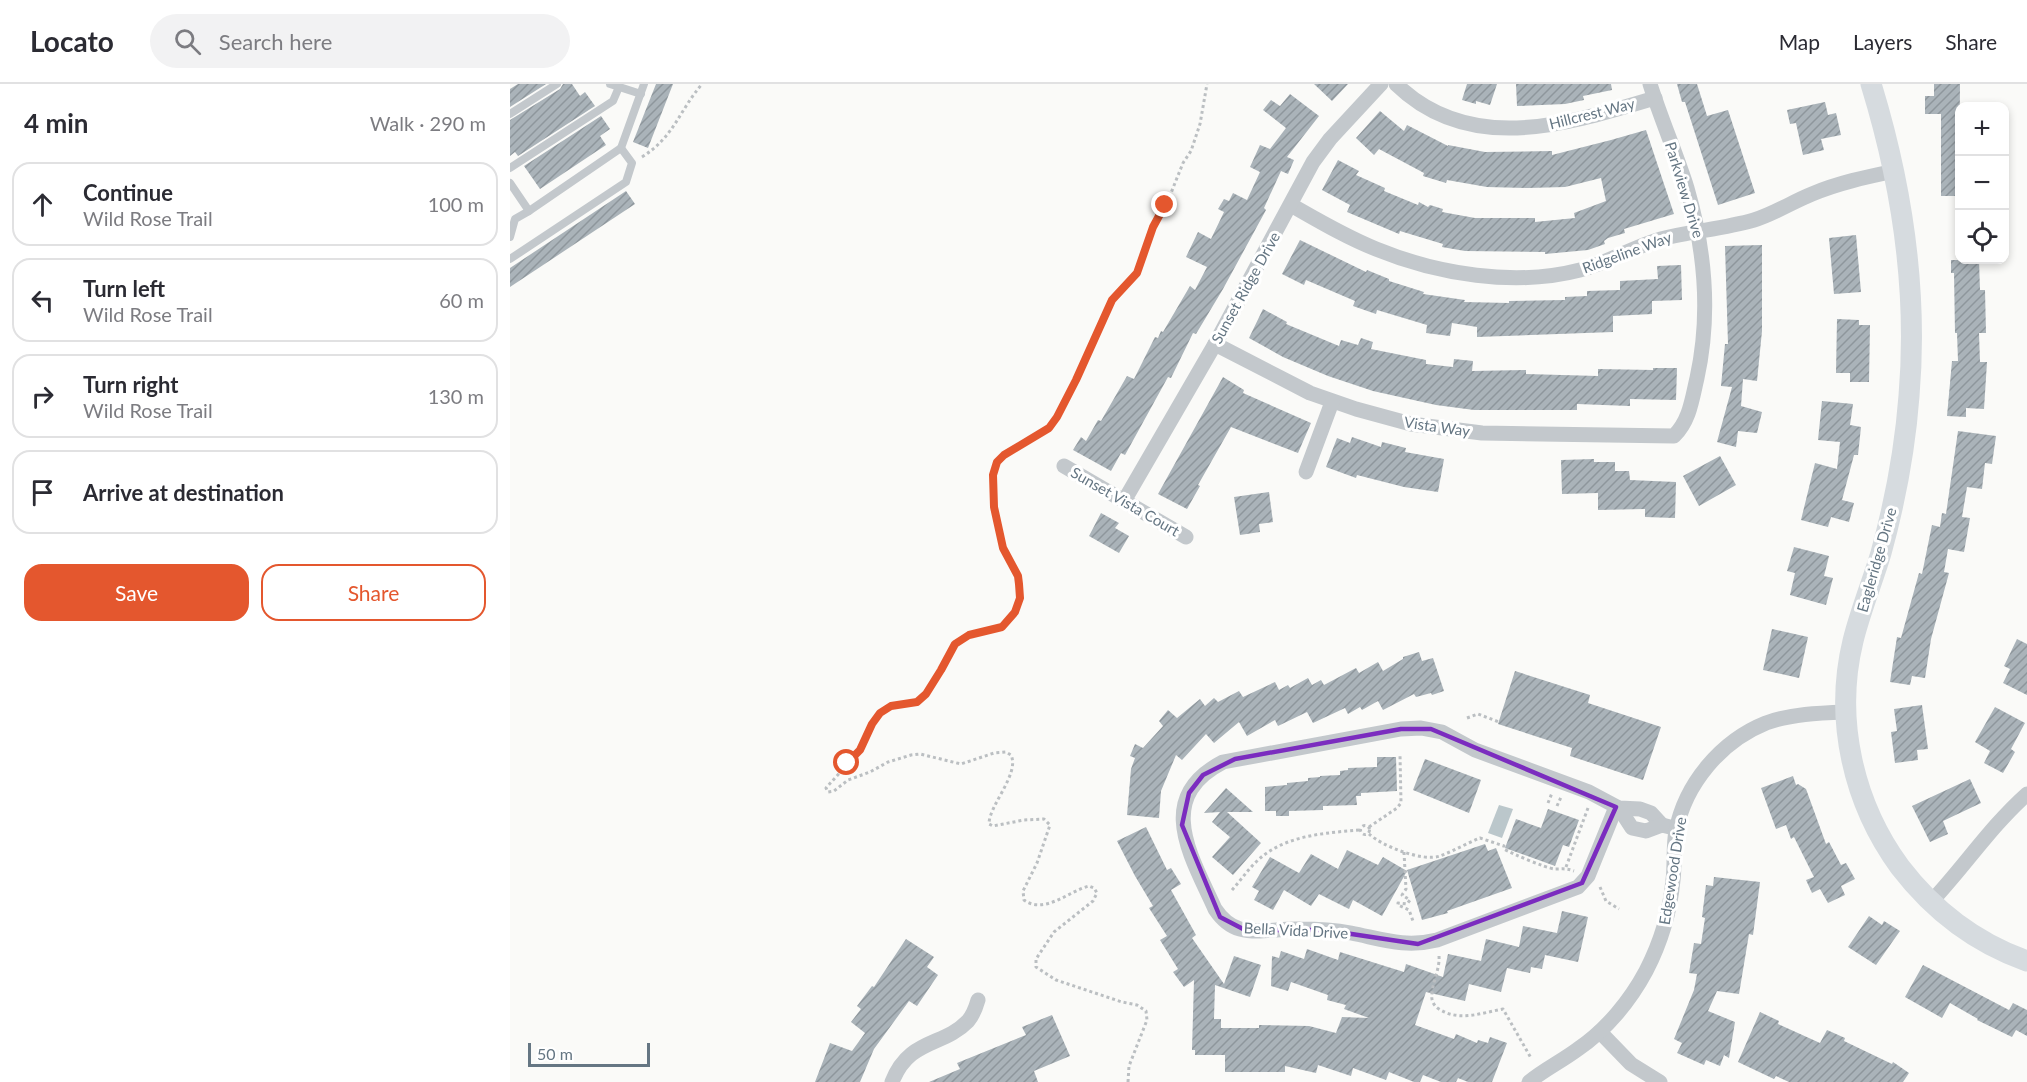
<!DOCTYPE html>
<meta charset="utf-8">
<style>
:root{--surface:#fff;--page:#f2f2f3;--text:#2b2b33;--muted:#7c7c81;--line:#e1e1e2;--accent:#e4572e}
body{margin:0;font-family:Lato,sans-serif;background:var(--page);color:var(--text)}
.controls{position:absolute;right:18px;top:18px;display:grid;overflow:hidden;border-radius:12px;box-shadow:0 3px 9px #0003}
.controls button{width:54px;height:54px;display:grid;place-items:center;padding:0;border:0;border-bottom:2px solid var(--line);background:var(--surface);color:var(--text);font:30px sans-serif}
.scale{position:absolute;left:18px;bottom:15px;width:122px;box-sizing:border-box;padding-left:6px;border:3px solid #657683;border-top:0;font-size:16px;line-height:21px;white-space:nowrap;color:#657683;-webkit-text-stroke:4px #fff;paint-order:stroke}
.stop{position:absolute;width:18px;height:18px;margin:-14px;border:4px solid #e4572e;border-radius:50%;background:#fff}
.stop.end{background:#e4572e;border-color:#fff;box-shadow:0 2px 6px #0008}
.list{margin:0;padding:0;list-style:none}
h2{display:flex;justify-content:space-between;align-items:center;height:78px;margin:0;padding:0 24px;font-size:26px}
h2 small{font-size:20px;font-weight:400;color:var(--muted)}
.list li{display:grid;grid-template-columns:39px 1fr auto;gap:18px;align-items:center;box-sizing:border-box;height:84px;margin:0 12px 12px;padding:0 12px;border:2px solid var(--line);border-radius:18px}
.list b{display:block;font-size:22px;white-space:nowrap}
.list p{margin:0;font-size:20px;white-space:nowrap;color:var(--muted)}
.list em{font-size:20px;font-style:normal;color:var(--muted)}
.actions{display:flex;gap:12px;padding:18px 24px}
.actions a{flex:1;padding:14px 0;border:2px solid var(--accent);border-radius:18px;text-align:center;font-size:21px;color:var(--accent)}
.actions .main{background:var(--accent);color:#fff}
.icon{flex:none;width:33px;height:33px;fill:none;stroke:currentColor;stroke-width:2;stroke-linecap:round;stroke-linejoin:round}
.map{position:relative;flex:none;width:1517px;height:998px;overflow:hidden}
header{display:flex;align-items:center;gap:36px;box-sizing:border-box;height:84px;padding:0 30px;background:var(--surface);border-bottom:2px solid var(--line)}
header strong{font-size:28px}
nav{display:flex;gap:33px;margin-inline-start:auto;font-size:21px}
.search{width:420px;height:54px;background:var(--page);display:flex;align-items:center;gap:15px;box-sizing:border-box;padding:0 21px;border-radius:33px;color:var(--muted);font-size:22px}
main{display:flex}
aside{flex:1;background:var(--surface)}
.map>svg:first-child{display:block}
.water{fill:#bbc7cb}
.building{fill:url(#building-hatch)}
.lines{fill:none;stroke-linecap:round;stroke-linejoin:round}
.path{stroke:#bbbfc2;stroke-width:3;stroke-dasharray:3 3;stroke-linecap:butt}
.service{stroke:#c3c8cc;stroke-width:8}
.minor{stroke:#c3c8cc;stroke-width:15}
.secondary{stroke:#d6dbdf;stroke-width:21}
.route{stroke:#e4572e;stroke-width:8}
.marked{fill:none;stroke:#7b2cbf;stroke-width:4.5;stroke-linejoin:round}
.labels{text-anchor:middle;stroke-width:6;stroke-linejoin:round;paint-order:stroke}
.street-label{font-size:15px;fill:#657683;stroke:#fff}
</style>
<header>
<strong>Locato</strong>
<div class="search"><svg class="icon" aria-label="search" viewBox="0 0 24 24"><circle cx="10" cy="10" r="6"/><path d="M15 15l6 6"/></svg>Search here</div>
<nav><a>Map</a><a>Layers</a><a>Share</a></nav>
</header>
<main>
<aside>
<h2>4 min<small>Walk · 290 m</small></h2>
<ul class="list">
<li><svg class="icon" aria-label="ahead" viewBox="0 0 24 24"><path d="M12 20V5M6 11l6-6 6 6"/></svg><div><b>Continue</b><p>Wild Rose Trail</p></div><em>100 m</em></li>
<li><svg class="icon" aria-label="left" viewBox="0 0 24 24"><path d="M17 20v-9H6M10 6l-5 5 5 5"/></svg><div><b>Turn left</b><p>Wild Rose Trail</p></div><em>60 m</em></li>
<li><svg class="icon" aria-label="right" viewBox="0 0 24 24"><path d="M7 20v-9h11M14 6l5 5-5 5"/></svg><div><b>Turn right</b><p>Wild Rose Trail</p></div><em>130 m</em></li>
<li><svg class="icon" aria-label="arrive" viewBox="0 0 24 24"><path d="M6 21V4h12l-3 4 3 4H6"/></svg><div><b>Arrive at destination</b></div></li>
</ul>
<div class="actions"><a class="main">Save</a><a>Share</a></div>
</aside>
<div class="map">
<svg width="1517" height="998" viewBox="0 0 1517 998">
<defs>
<pattern id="building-hatch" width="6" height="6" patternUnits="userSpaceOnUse" patternTransform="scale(1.5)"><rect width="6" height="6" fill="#aab3b9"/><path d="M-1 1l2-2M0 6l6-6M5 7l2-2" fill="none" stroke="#8e969c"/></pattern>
</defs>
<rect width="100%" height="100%" fill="#fafaf8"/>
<!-- water -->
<path class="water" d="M 989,721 L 1003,725 L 992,754 L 978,749 Z"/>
<!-- building -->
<g class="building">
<path d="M 8,0 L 36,0 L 0,23 L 0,5 Z"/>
<path d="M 53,0 L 62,0 L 70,12 L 75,8 L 85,22 L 8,72 L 5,68 L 0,72 L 0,36 L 50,5 Z"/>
<path d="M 146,0 L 163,0 L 138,64 L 123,58 Z"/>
<path d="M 804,0 L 838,0 L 822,17 Z"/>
<path d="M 957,0 L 987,0 L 980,21 L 966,17 L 966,20 L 952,16 Z"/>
<path d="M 1006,0 L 1101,0 L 1102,6 L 1073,12 L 1074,16 L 1055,20 L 1007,22 Z"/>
<path d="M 1167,0 L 1187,0 L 1197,32 L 1218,26 L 1245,109 L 1208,121 L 1175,18 L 1172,18 Z"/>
<path d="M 1424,0 L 1450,0 L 1449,112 L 1431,112 L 1431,30 L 1415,30 L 1415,12 L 1424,12 Z"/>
<path d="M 780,10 L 809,32 L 777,73 L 784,76 L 778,90 L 771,87 L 754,124 L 756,126 L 713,205 L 686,250 L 683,249 L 661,294 L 658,293 L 615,371 L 611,369 L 601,387 L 563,366 L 571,353 L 576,357 L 588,336 L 591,337 L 617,292 L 624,295 L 645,253 L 648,254 L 651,247 L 653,248 L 680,202 L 685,206 L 697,183 L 676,173 L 688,148 L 701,155 L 714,128 L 708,125 L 714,115 L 719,117 L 723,109 L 737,116 L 750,88 L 740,83 L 750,61 L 760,65 L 776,44 L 753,26 L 761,16 L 770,22 Z"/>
<path d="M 1315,18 L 1318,31 L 1326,29 L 1331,51 L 1311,55 L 1314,66 L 1293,71 L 1286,39 L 1280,40 L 1277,26 Z"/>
<path d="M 870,27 L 894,47 L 897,41 L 938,62 L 938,61 L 975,68 L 1042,67 L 1042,71 L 1101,56 L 1136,46 L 1164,130 L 1114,145 L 1115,149 L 1098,154 L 1094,157 L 1095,160 L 1078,166 L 1035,170 L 1035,168 L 955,167 L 932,163 L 933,160 L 890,147 L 889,150 L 837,128 L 840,121 L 812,106 L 828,76 L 849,87 L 846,91 L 875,104 L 874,107 L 908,121 L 909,118 L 918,123 L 920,121 L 933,125 L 932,128 L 965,134 L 1025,134 L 1025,138 L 1065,134 L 1064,129 L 1096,117 L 1091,94 L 1055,103 L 1018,104 L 977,103 L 937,96 L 936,99 L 913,92 L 914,89 L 869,65 L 864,71 L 846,54 Z"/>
<path d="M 91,32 L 100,45 L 90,52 L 96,61 L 30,105 L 14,82 Z"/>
<path d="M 116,107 L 125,120 L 0,203 L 0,184 Z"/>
<path d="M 1346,151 L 1351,208 L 1324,210 L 1319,154 Z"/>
<path d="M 790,156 L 856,188 L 857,186 L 879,195 L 879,197 L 914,208 L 913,210 L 955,216 L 954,218 L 999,219 L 999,217 L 1055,216 L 1055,213 L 1077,212 L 1077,207 L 1110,206 L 1110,197 L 1148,195 L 1147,182 L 1171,181 L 1172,216 L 1142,217 L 1142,230 L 1103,232 L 1103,248 L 967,253 L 967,243 L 942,239 L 940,252 L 916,249 L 917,241 L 867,226 L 866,230 L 843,222 L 845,217 L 796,196 L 794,201 L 772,190 Z"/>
<path d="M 1252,161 L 1252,247 L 1247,297 L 1233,295 L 1231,322 L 1252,328 L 1247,349 L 1228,347 L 1226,363 L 1207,358 L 1222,303 L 1211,302 L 1215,260 L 1218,260 L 1215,162 Z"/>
<path d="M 1441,176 L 1469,176 L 1470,206 L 1475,206 L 1476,249 L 1469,249 L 1470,278 L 1477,278 L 1474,325 L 1456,324 L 1456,333 L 1437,332 L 1442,277 L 1448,277 L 1447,249 L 1445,249 L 1444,189 L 1441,189 Z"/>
<path d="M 753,225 L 777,238 L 776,240 L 829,262 L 831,256 L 848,261 L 851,254 L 863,258 L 861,265 L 916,276 L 916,280 L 943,283 L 944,275 L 963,277 L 962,287 L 1016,286 L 1016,290 L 1088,292 L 1088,285 L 1143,286 L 1143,284 L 1167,284 L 1166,316 L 1120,315 L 1120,322 L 1067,320 L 1067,326 L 964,326 L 926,321 L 863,307 L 818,292 L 773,273 L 739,254 Z"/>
<path d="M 1327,235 L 1349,236 L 1349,241 L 1360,241 L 1359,298 L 1340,298 L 1340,289 L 1326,289 Z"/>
<path d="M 713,293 L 734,306 L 733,309 L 801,339 L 788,369 L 721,343 L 688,401 L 690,402 L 677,425 L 648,410 Z"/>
<path d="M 1312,317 L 1343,320 L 1340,341 L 1351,343 L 1348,371 L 1344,371 L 1332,416 L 1344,419 L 1339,438 L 1321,433 L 1318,443 L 1291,436 L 1305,379 L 1327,385 L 1330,358 L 1308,356 Z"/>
<path d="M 1448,347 L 1486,352 L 1482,380 L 1475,379 L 1472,405 L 1457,403 L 1452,433 L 1460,434 L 1454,468 L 1438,465 L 1434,488 L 1439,489 L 1421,555 L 1415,594 L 1402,592 L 1400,601 L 1380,598 L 1387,553 L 1391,554 L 1409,489 L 1412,490 L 1422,441 L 1430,443 L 1432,429 L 1436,430 Z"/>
<path d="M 842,353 L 871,363 L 872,358 L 896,364 L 895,368 L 934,375 L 928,408 L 894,403 L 847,391 L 846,394 L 816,383 L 827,354 L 840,359 Z"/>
<path d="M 1210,372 L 1226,401 L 1189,422 L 1173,392 Z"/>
<path d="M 1084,375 L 1084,378 L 1105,378 L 1105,387 L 1119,387 L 1120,396 L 1166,398 L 1165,434 L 1135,433 L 1135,425 L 1088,426 L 1088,409 L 1052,410 L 1051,376 Z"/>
<path d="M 759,408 L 763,438 L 749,440 L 750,448 L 730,451 L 724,413 Z"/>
<path d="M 591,429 L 609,439 L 605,444 L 619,452 L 609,469 L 579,452 Z"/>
<path d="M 1284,463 L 1319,472 L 1314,492 L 1323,494 L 1316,521 L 1280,511 L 1285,489 L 1277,487 Z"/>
<path d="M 1262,545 L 1298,553 L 1289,594 L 1253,586 Z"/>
<path d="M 1507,555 L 1517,560 L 1517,611 L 1493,599 L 1500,585 L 1494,582 Z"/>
<path d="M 909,568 L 912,577 L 923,574 L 934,607 L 922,611 L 921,609 L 906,613 L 904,610 L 873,626 L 868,617 L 852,626 L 850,623 L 838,630 L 835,624 L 803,639 L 797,628 L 768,642 L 765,636 L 737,652 L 729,638 L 704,659 L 696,650 L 672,676 L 666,671 L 651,707 L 649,734 L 617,731 L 621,685 L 625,674 L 620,672 L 625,660 L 633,664 L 653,642 L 649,637 L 658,626 L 667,634 L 690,615 L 695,622 L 704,614 L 708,618 L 729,607 L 733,613 L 765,598 L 769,606 L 778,601 L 780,604 L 798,594 L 802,601 L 811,596 L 814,601 L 846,584 L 849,589 L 868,578 L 873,587 L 893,575 L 893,573 Z"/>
<path d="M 1005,587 L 1080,611 L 1078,619 L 1151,643 L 1133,696 L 1060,672 L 1062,664 L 988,640 Z"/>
<path d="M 1412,621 L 1418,665 L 1407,666 L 1408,676 L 1385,679 L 1381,648 L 1387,647 L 1384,625 Z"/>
<path d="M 1485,623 L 1515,639 L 1501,665 L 1505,668 L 1493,689 L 1474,679 L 1480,667 L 1465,658 Z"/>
<path d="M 867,673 L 886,673 L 887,707 L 851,709 L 851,712 L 846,712 L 847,721 L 813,722 L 813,726 L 779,727 L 779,732 L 766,732 L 766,727 L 755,727 L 755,703 L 777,701 L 777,699 L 798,697 L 798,694 L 810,693 L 810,692 L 830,691 L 830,687 L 838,686 L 838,684 L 867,683 Z"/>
<path d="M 915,675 L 971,696 L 959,729 L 903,706 Z"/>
<path d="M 1283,692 L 1286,701 L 1288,700 L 1296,705 L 1316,760 L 1319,758 L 1331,781 L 1336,779 L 1345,795 L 1331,802 L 1335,811 L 1318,819 L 1310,805 L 1302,809 L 1296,796 L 1304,793 L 1284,753 L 1281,755 L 1276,741 L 1266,745 L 1251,704 Z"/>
<path d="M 1460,695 L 1471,719 L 1433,737 L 1438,750 L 1420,758 L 1402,722 Z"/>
<path d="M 716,704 L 743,728 L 717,728 L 751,759 L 723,791 L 702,773 L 720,753 L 702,738 L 710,728 L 694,729 Z"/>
<path d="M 1038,725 L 1069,736 L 1059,763 L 1053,761 L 1045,782 L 995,764 L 1006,735 L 1031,744 Z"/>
<path d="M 636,743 L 657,786 L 661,784 L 671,800 L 661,806 L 686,851 L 682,854 L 714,900 L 724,872 L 751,881 L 740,913 L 705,901 L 704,935 L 711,935 L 711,944 L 749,944 L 749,941 L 799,942 L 826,949 L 832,933 L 859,934 L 834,925 L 836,921 L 817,916 L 818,911 L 781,898 L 778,907 L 761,902 L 762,872 L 769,874 L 771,867 L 794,875 L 797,865 L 828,876 L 830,868 L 894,888 L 896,880 L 933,893 L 938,870 L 971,877 L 976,855 L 1009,863 L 1013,842 L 1047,849 L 1052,827 L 1078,833 L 1068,878 L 1035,871 L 1032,885 L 1021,883 L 1020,889 L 997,884 L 991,908 L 959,900 L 955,917 L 916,908 L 905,941 L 944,955 L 946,950 L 967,959 L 968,956 L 978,959 L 980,953 L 997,959 L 982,998 L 958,998 L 948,994 L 946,998 L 931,998 L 913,991 L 910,998 L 904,998 L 879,988 L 876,996 L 843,984 L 841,992 L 808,981 L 806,989 L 775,982 L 775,988 L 715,988 L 715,971 L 685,971 L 685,966 L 682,966 L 684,896 L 674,903 L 663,888 L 668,885 L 650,856 L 657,852 L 639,824 L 643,822 L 625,792 L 607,757 Z"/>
<path d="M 975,760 L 978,767 L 986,764 L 1002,804 L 937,827 L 938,829 L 912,836 L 897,786 Z"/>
<path d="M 837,766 L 868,781 L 873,773 L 897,787 L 872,832 L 843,816 L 839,825 L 809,810 L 801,822 L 774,806 L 763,826 L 744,816 L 749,807 L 742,803 L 760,773 L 789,789 L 801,770 L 828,785 Z"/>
<path d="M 1204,793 L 1250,798 L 1243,851 L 1239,850 L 1229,910 L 1207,907 L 1198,927 L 1225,938 L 1219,974 L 1214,971 L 1210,982 L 1196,976 L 1194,981 L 1167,969 L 1172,959 L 1164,955 L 1184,906 L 1187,890 L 1179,889 L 1184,859 L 1191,860 L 1195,834 L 1192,833 L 1196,801 L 1203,802 Z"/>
<path d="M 1359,832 L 1372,841 L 1374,837 L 1390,847 L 1366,881 L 1338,863 Z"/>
<path d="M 396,855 L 424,873 L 417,883 L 428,891 L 407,922 L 399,917 L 364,965 L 350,998 L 305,998 L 320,959 L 342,967 L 355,949 L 341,938 L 351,925 L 347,922 L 362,902 L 364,903 Z"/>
<path d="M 1413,881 L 1499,926 L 1503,919 L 1517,926 L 1517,952 L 1506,946 L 1502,953 L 1467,936 L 1468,935 L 1440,919 L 1432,934 L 1395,913 Z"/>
<path d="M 1250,928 L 1269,937 L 1268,940 L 1310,959 L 1317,946 L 1335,954 L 1334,957 L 1382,980 L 1383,978 L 1399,989 L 1393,998 L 1279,998 L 1266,992 L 1264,995 L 1228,978 Z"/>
<path d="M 542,931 L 560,972 L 524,987 L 528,998 L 419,998 L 450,985 L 447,979 L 516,951 L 512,943 Z"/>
</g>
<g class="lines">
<!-- path -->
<g class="path">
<path d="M 132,73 C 164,53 169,27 192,0"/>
<path d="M 957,634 L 968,630 L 989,638"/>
<path d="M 1038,719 L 1042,709"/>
<path d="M 1047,722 L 1051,713"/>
<circle cx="855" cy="746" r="4.5"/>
<path d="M 859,743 L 887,724 L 891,719 L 890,671"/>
<path d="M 859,750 C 872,762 912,778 930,772 C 944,767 957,759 970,754 L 994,762 L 994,765 C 1003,770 1035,784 1045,785 C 1053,785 1056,784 1064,787"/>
<path d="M 894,768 L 896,805 L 892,811 L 900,816 L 897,820 L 888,819 L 888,821 L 899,826 L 903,837"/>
<path d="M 1056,783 L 1078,724"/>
<path d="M 1090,803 L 1096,817 L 1109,825"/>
<path d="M 722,806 C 730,797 737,787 746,778 C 773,751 815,749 850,746"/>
<path d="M 929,872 C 930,884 923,897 922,909 C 921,916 923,921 929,925 C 949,938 971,929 993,925 L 1021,974"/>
<path d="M 618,998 L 619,982 L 637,936 L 636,927 L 627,921 L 612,918 L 546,896 L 526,883 L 526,875 L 544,848 L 583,817 L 587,809 L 584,804 L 579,802 C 559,807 534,831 514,816 L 513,807 L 527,779 L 540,741 L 534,735 L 514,736 L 483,742 L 479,740 C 479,721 510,690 501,671 L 496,668 L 484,669 L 451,680 L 410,670 L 401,671 L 378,678 L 360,688 L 338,696 L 324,707 L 318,708 L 316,704 L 350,666 L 362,640 L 370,629 L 381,622 L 407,618 L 416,610 L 427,594 L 445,560 L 459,551 L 492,543 L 505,528 L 510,514 L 509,500 L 508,492 L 493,464 L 484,423 L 483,391 L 487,378 L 494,371 L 539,344 L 557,315 L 602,216 L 627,190 L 643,143 L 661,109 L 673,79 L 681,67 L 690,40 L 697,0"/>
</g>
<!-- service -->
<g class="service">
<path d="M 100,0 L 131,10"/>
<path d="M 0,30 L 47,0"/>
<path d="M 0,84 L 103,17 L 109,3"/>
<path d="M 0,99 L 19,127 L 111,64 L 134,0"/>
<path d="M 0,153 L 5,135 L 19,127"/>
<path d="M 0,175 L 116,98 L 122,79 L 111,64"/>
</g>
<!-- minor -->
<g class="minor">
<path d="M 886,0 C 960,72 1058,40 1145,14"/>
<path d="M 781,121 C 809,137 836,153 866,165 C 927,190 1005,203 1070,186 C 1098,179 1123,163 1151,155 C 1181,147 1213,145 1244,136 C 1264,130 1282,118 1302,110 C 1328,99 1356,93 1385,87"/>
<path d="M 705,260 L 800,309 L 846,325 L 901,340 L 972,349 L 1164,352 C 1180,336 1182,315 1187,294 C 1201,230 1195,166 1177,104 C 1166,69 1151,35 1140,0"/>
<path d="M 554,382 L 676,453"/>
<path d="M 796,388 L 822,318"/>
<path d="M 614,417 L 705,260 L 803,78 L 820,55 L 871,0"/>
<path d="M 1106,723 L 1078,792 L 1068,803 L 927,856 C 895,864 872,855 841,849 C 824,846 807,845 790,845 C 771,844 748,850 730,845 C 719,842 711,834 705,825 C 682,773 643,714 713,678 L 891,645 L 911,644 L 932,648 L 965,666 L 1079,708 L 1109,724 L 1130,725 L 1141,729 L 1152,741"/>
<path d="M 1109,724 L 1122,744 L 1136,747 L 1152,741 L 1160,743"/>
<path d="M 1421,818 C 1454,783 1481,742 1517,710"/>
<path d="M 1090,948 L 1121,980 L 1150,998"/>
<path d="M 382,998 C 399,954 433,963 458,937 C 463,931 466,923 468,916"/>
<path d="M 1019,998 C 1035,985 1052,977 1068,965 C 1096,946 1120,917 1136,887 C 1151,858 1160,829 1163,796 C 1165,780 1163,763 1166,747 C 1175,700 1211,657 1256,639 C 1281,630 1309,629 1336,628"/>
</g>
<!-- secondary -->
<path class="secondary" d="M 1361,0 C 1392,101 1408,206 1399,312 C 1395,365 1385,418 1371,469 C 1362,499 1350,528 1343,557 C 1324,635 1343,719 1390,783 C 1423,826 1466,859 1517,877"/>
</g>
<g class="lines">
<!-- route -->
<path class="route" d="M 337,679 L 350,666 L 362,640 L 370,629 L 381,622 L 407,618 L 416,610 L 431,586 L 445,560 L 459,551 L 492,543 L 505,528 L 510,514 L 509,500 L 508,492 L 493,464 L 484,423 L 483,391 L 487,378 L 494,371 L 539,344 L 547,333 L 566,296 L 602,216 L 627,189 L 643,143 L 655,121"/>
</g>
<!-- marked area -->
<path class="marked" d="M 891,645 L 921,645 L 1106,723 L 1072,799 L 908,860 L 815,846 L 735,846 L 710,833 L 672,741 L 679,709 L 693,691 L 725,675 Z"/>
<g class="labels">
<!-- street labels -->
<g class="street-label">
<text transform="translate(1082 30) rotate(-14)" y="5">Hillcrest Way</text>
<text transform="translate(1174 106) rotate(73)" y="5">Parkview Drive</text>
<text transform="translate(1117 169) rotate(-20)" y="5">Ridgeline Way</text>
<text transform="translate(736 204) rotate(-61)" y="5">Sunset Ridge Drive</text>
<text transform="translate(927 343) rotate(8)" y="5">Vista Way</text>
<text transform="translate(615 418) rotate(30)" y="5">Sunset Vista Court</text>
<text transform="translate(1367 476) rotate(-74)" y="5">Eagleridge Drive</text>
<text transform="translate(1163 787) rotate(-81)" y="5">Edgewood Drive</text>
<text transform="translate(786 847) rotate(3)" y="5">Bella Vida Drive</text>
</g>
</g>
</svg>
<div class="controls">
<button>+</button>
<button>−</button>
<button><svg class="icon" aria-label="locate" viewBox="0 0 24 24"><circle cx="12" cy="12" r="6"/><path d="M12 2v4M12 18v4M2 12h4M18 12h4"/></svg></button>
</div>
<div class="scale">50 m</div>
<div class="stop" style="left:337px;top:679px"></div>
<div class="stop end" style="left:655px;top:121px"></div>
</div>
</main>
